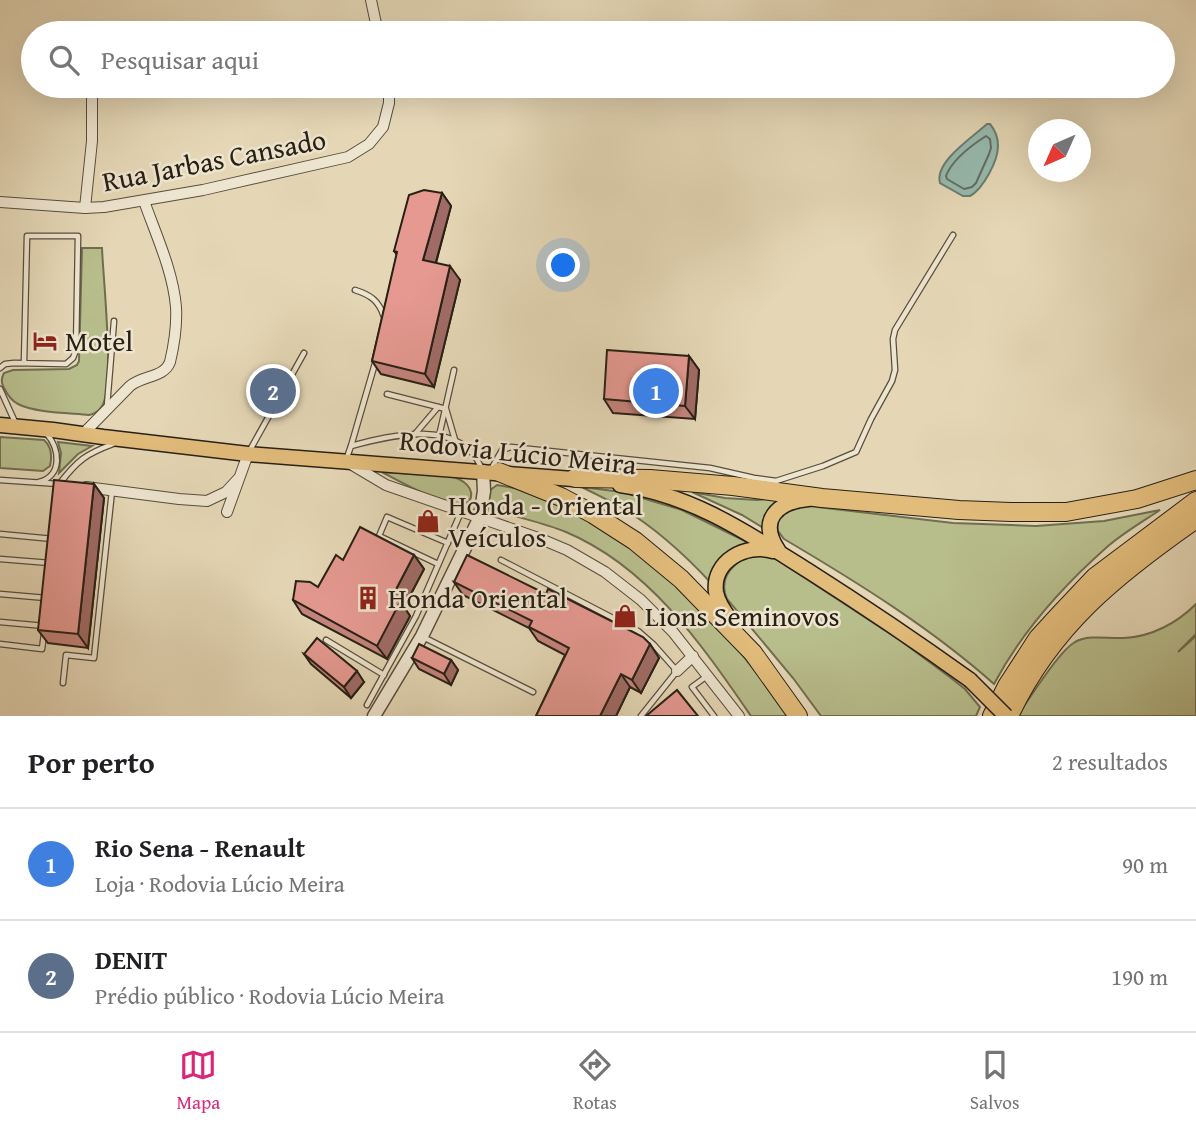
<!DOCTYPE html>
<html lang="pt">
<meta charset="utf-8">
<style>
:root{--surface:#fff;--page:#f6f6f6;--text:#202124;--muted:#757577;--line:#e0e0e0;--accent:#db2777}
body{margin:0;font-family:"Gentium Book Plus",serif;background:var(--page);color:var(--text)}
.compass{position:absolute;left:1028px;top:119px;width:63px;height:63px;border-radius:50%;background:var(--surface);box-shadow:0 7px 28px #0002;rotate:225deg}
.you{position:absolute;left:564px;top:266px;width:24px;height:24px;margin:-18px;border:5px solid #fff;border-radius:50%;background:#1a73e8;box-shadow:0 0 0 10px #1a73e833}
.badge{display:grid;place-items:center;width:46px;height:46px;border-radius:50%;background:var(--accent);color:#fff;font-size:23px;font-weight:700}
.pin{position:absolute;translate:-50% -50%;border:4px solid #fff;box-shadow:0 2px 7px #0006}
.list{margin:0;padding:0;list-style:none}
h2{display:flex;justify-content:space-between;align-items:center;height:91px;margin:0;padding:0 28px;font-size:30px}
h2 small{font-size:23px;font-weight:400;color:var(--muted)}
.list li{display:grid;grid-template-columns:46px 1fr auto;gap:21px;align-items:center;box-sizing:border-box;height:112px;padding:0 28px;border-top:2px solid var(--line)}
.list b{display:block;font-size:26px;white-space:nowrap}
.list p{margin:0;font-size:23px;white-space:nowrap;color:var(--muted)}
.list em{font-size:23px;font-style:normal;color:var(--muted)}
.icon{flex:none;width:38px;height:38px;fill:none;stroke:currentColor;stroke-width:2;stroke-linecap:round;stroke-linejoin:round}
.map{position:relative;flex:none;width:1196px;height:716px;overflow:hidden}
.search{position:absolute;background:var(--surface);box-shadow:0 7px 28px #0002;left:21px;right:21px;top:21px;height:77px;display:flex;align-items:center;gap:18px;box-sizing:border-box;padding:0 24px;border-radius:38px;color:var(--muted);font-size:26px}
.sheet{height:315px;background:var(--surface)}
nav{display:flex;justify-content:space-around;align-items:center;box-sizing:border-box;height:98px;border-top:2px solid var(--line);background:var(--surface);font-size:19px;color:var(--muted)}
nav a{display:grid;justify-items:center;gap:4px}
nav .on{color:var(--accent)}
.map>svg:first-child{display:block}
.green{fill:#b8bd8c;stroke:#706e50;stroke-width:2}
.water{fill:#96baaf;stroke:#6a7c71;stroke-width:2}
.lines{fill:none;stroke-linecap:round;stroke-linejoin:round}
.shore{stroke:#5f6d62;stroke-width:2}
.service-casing{stroke:#574e3d;stroke-width:7}
.minor-casing{stroke:#574e3d;stroke-width:12}
.tertiary-casing{stroke:#574e3d;stroke-width:15}
.primary-casing{stroke:#282015;stroke-width:17}
.motorway-casing{stroke:#282015;stroke-width:20}
.service{stroke:#eee5d0;stroke-width:4.5}
.minor{stroke:#eee5d0;stroke-width:10}
.tertiary{stroke:#eee5d0;stroke-width:12}
.primary{stroke:#e2bc7b;stroke-width:14}
.motorway{stroke:#e2bc7b;stroke-width:18}
.primary-bridge-casing{stroke:#282015;stroke-width:17;stroke-linecap:butt}
.primary-bridge{stroke:#e2bc7b;stroke-width:14}
.wall{fill:#c5847d;stroke:#282015;stroke-width:2}
.shaded-wall{fill:#a06b66;stroke:#282015;stroke-width:2}
.building{fill:#e59991;stroke:#282015;stroke-width:2}
.labels{text-anchor:middle;stroke-width:5;stroke-linejoin:round;paint-order:stroke}
.street-label{font-size:28px;fill:#282015;stroke:#eee5d0}
.poi-label{font-size:28px;fill:#282015;stroke:#eee5d0;text-anchor:start}
</style>
<div class="map">
<svg width="1196" height="716" viewBox="0 0 1196 716">
<rect width="100%" height="100%" fill="#e5d7b6"/>
<filter id="stains"><feTurbulence type="fractalNoise" baseFrequency=".00286" numOctaves="4"/><feColorMatrix values="0 0 0 0 .2 0 0 0 0 .09 0 0 0 0 .02 0 0 0 .5 -.17"/></filter>
<radialGradient id="worn" r=".72"><stop offset=".6" stop-color="#630" stop-opacity="0"/><stop offset="1" stop-color="#630" stop-opacity=".3"/></radialGradient>
<!-- green -->
<g class="green">
<path d="M 82,248 L 102,248 C 103,277 115,386 102,406 C 99,411 94,414 89,415 C 70,413 35,413 18,404 C 12,401 7,394 4,388 C 1,382 1,379 4,373 L 13,370 L 69,369 L 77,365 L 79,361 Z"/>
<path d="M 0,437 L 44,440 C 52,447 52,457 50,466 L 43,471 L 0,468 Z"/>
<path d="M 58,442 L 92,446 L 78,454 L 59,473 L 61,453 Z"/>
<path d="M 382,472 L 450,476 C 462,479 477,488 469,502 C 449,510 401,482 382,472 Z"/>
<path d="M 497,485 L 526,490 L 547,497 L 644,553 L 730,639 L 790,716 L 751,716 C 702,645 649,567 566,532 C 542,522 514,517 489,508 L 488,506 L 489,491 Z"/>
<path d="M 582,487 L 622,492 L 682,510 L 751,544 C 722,550 724,560 712,584 C 685,555 656,528 622,508 C 609,500 595,494 582,487 Z"/>
<path d="M 692,492 L 725,498 L 757,500 L 793,497 L 765,529 L 742,515 Z"/>
<path d="M 800,505 L 953,523 L 1036,526 L 1104,521 L 1160,510 C 1142,522 1123,533 1107,547 C 1063,586 1022,631 994,684 C 931,628 857,582 784,539 L 778,531 C 775,513 786,512 800,505 Z"/>
<path d="M 748,556 L 770,556 L 776,559 L 901,641 L 951,678 L 965,689 L 980,707 L 976,716 L 821,716 L 793,678 L 727,599 C 718,579 732,565 748,556 Z"/>
<path d="M 1196,604 L 1196,634 L 1178,652 L 1196,636 L 1196,716 L 1020,716 L 1018,714 C 1031,697 1059,651 1075,642 C 1090,634 1108,639 1124,638 C 1151,637 1177,623 1196,604 Z"/>
</g>
<!-- water -->
<path class="water" d="M 987,124 L 990,124 C 995,130 998,138 998,146 C 998,161 983,189 970,196 L 963,196 L 940,183 C 934,162 973,137 987,124 Z"/>
<g class="lines">
<!-- shore -->
<path class="shore" d="M 986,136 L 990,139 L 991,148 L 989,154 L 976,183 L 972,187 L 964,189 L 947,179 L 946,176 C 952,160 972,145 986,136 Z"/>
<!-- service casing -->
<g class="service-casing">
<g id="service">
<path d="M 355,290 C 371,295 379,301 384,317"/>
<path d="M 0,368 L 5,364 L 14,363 L 66,364 L 73,358 L 76,350 L 78,236 L 27,236 L 24,363"/>
<path d="M 0,389 L 15,422"/>
<path d="M 387,394 L 446,409 L 455,440"/>
<path d="M 107,406 L 114,321"/>
<path d="M 415,434 L 438,407"/>
<path d="M 439,436 L 454,370"/>
<path d="M 351,446 L 376,360"/>
<path d="M 250,450 L 304,353"/>
<path d="M 346,460 L 351,446 C 392,435 459,418 481,467"/>
<path d="M 490,471 L 502,450 L 511,447 L 710,468 L 754,478 L 776,481 L 823,466 L 856,452 L 871,419 L 892,381 L 895,370 L 893,339 L 895,330 L 953,235"/>
<path d="M 0,480 L 59,484"/>
<path d="M 39,482 C 63,476 60,448 46,433"/>
<path d="M 60,483 C 78,460 86,454 113,444"/>
<path d="M 0,534 L 53,539"/>
<path d="M 0,559 L 50,563"/>
<path d="M 501,560 L 638,631 L 654,645 L 677,671 L 641,716"/>
<path d="M 438,564 L 379,536 L 387,517 L 448,543"/>
<path d="M 0,594 L 46,598"/>
<path d="M 0,622 L 45,626 L 42,649 L 0,644"/>
<path d="M 425,638 L 533,692"/>
<path d="M 326,640 L 384,675"/>
<path d="M 707,676 L 692,687 L 714,716"/>
<path d="M 63,683 L 66,655 L 94,658 L 112,491"/>
<path d="M 367,705 L 416,616 L 461,512"/>
</g>
</g>
<!-- minor casing -->
<g class="minor-casing">
<g id="minor">
<path d="M 371,0 L 378,33"/>
<path d="M 0,202 L 85,208 L 104,207 L 203,190 L 348,157 L 369,144 L 383,127 L 389,103 L 389,86"/>
<path d="M 85,208 L 92,141 L 92,86"/>
<path d="M 83,434 L 130,386 C 143,375 164,378 170,362 C 174,345 177,324 176,307 C 173,271 156,235 144,201"/>
<path d="M 349,463 L 386,485 L 541,539 L 567,550 L 605,572 L 641,600 L 673,632 L 739,716"/>
<path d="M 86,487 L 179,499 L 207,501 L 226,492 L 238,479"/>
<path d="M 227,512 L 248,454"/>
<path d="M 677,671 L 693,656"/>
</g>
</g>
<!-- tertiary casing -->
<g class="tertiary-casing">
<path id="tertiary" d="M 374,716 L 422,636 L 480,517 L 484,491 L 483,471"/>
</g>
<!-- primary casing -->
<g class="primary-casing">
<g id="primary">
<path d="M 0,425 L 53,430 L 103,437 L 248,454 L 586,480"/>
<path d="M 620,485 C 690,494 748,533 807,570 C 862,605 917,642 970,680"/>
<path d="M 778,550 C 758,520 777,502 808,499"/>
<path d="M 735,626 C 728,616 718,605 716,592 C 712,561 746,543 773,551"/>
</g>
</g>
<!-- motorway casing -->
<g class="motorway-casing">
<g id="motorway">
<path d="M 499,472 L 561,497 L 593,514 L 635,541 L 681,579 L 753,653 L 798,716"/>
<path d="M 575,478 L 650,479 L 733,486 L 822,498 L 959,510 L 1011,512 L 1066,512 L 1137,499 L 1196,480"/>
<path d="M 992,716 L 1007,686 L 1038,638 L 1059,615 L 1095,577 L 1196,501"/>
<path d="M 1009,716 C 1051,626 1117,574 1196,519"/>
</g>
</g>
<!-- service -->
<use href="#service" class="service"/>
<!-- minor -->
<use href="#minor" class="minor"/>
<!-- tertiary -->
<use href="#tertiary" class="tertiary"/>
<!-- primary -->
<use href="#primary" class="primary"/>
<!-- motorway -->
<use href="#motorway" class="motorway"/>
<!-- primary-bridge casing -->
<g class="primary-bridge-casing">
<path id="primary-bridge" d="M 970,680 L 1006,716"/>
</g>
<!-- primary-bridge -->
<use href="#primary-bridge" class="primary-bridge"/>
</g>
<!-- wall -->
<g class="wall">
<path d="M 442,193 L 451,206 L 436,263 L 460,280 L 434,387 L 381,374 L 372,361 L 397,255 L 394,251 Z"/>
<path d="M 689,356 L 699,370 L 695,419 L 613,413 L 604,399 Z"/>
<path d="M 94,484 L 104,498 L 88,648 L 48,643 L 38,630 Z"/>
<path d="M 414,555 L 424,569 L 404,607 L 410,616 L 387,659 L 302,614 L 293,600 L 318,587 L 343,560 Z"/>
<path d="M 454,582 L 650,644 L 659,658 L 641,693 L 630,687 L 616,716 L 536,716 L 565,655 L 538,641 L 529,628 L 463,595 Z"/>
<path d="M 304,654 L 364,682 L 351,698 L 311,664 Z"/>
<path d="M 412,658 L 451,660 L 458,670 L 451,685 L 419,669 Z"/>
</g>
<!-- shaded-wall -->
<g class="shaded-wall">
<path d="M 442,193 L 451,206 L 433,273 L 423,260 Z"/>
<path d="M 450,266 L 460,280 L 434,387 L 425,374 Z"/>
<path d="M 689,356 L 699,370 L 695,419 L 685,406 Z"/>
<path d="M 94,484 L 104,498 L 88,648 L 78,634 Z"/>
<path d="M 414,555 L 424,569 L 404,607 L 410,616 L 387,659 L 377,646 L 392,597 Z"/>
<path d="M 650,644 L 659,658 L 641,693 L 632,680 Z"/>
<path d="M 451,660 L 458,670 L 451,685 L 444,674 Z"/>
<path d="M 357,671 L 364,682 L 351,698 L 344,687 Z"/>
<path d="M 621,674 L 630,687 L 616,716 L 600,716 Z"/>
</g>
<!-- building -->
<g class="building">
<path d="M 424,190 L 442,193 L 423,260 L 450,266 L 425,374 L 372,361 L 397,252 L 394,251 L 409,195 Z"/>
<path d="M 607,350 L 689,356 L 685,406 L 604,399 Z"/>
<path d="M 54,480 L 94,484 L 78,634 L 38,630 Z"/>
<path d="M 360,527 L 414,555 L 392,597 L 400,602 L 377,646 L 293,600 L 296,581 L 310,582 L 318,587 L 336,555 L 343,560 Z"/>
<path d="M 467,555 L 546,594 L 548,589 L 643,637 L 650,644 L 632,680 L 621,674 L 600,716 L 536,716 L 569,648 L 529,627 L 532,621 L 454,582 Z"/>
<path d="M 317,638 L 357,671 L 344,687 L 304,654 Z"/>
<path d="M 419,644 L 451,660 L 444,674 L 412,658 Z"/>
<path d="M 677,690 L 698,716 L 646,716 Z"/>
</g>
<!-- icons -->
<defs>
<g id="hotel-bare" transform="scale(1.89)"><path d="M-6-4.5h1.5V1H6V5H4.5V3h-9V5H-6ZM-4 0a1.8 1.8 0 1 1 3.6 0ZM.5 0V-2.5h3Q6-2.5 6 0Z" fill="#8f2418" stroke="#eee5d0" stroke-width="2.5" paint-order="stroke"/></g>
<g id="shop-bare" transform="scale(1.89)"><path d="M-5-2.5h2.3a2.7 3.5 0 0 1 5.4 0H5L5.5 6h-11ZM-1.5-2.5h3a1.5 2.3 0 0 0-3 0Z" fill="#8f2418" stroke="#eee5d0" stroke-width="2.5" paint-order="stroke"/></g>
<g id="building-bare" transform="scale(1.89)"><path d="M-4-6H4V6H1V3H-1V6H-4ZM-2.5-4.3h1.7v1.8h-1.7ZM.8-4.3h1.7v1.8H.8ZM-2.5-1h1.7V.8h-1.7ZM.8-1h1.7V.8H.8Z" fill="#8f2418" stroke="#eee5d0" stroke-width="2.5" paint-order="stroke"/></g>
</defs>
<g fill-rule="evenodd">
<use href="#hotel-bare" x="45" y="341"/>
<use href="#shop-bare" x="428" y="521"/>
<use href="#building-bare" x="368" y="598"/>
<use href="#shop-bare" x="625" y="616"/>
</g>
<g class="labels">
<!-- street labels -->
<g class="street-label">
<text transform="translate(214 160) rotate(-11)" y="10">Rua Jarbas Cansado</text>
<text transform="translate(518 452) rotate(6)" y="10">Rodovia Lúcio Meira</text>
</g>
<!-- poi labels -->
<g class="poi-label">
<text x="65" y="351">Motel</text>
<text x="448" y="515">Honda - Oriental<tspan x="448" dy="32">Veículos</tspan></text>
<text x="388" y="608">Honda Oriental</text>
<text x="645" y="626">Lions Seminovos</text>
</g>
</g>
<rect width="100%" height="100%" filter="url(#stains)"/>
<rect width="100%" height="100%" fill="url(#worn)"/>
</svg>
<svg class="compass" viewBox="-18 -18 36 36"><path d="M0-13l5 13h-10z" fill="#e53935"/><path d="M0 13l5-13h-10z" fill="#757577"/></svg>
<div class="you"></div>
<div class="pin badge" style="left:656px;top:391px;background:#3f7fe0">1</div>
<div class="pin badge" style="left:273px;top:391px;background:#5c6f8a">2</div>
<div class="search"><svg class="icon" aria-label="search" viewBox="0 0 24 24"><circle cx="10" cy="10" r="6"/><path d="M15 15l6 6"/></svg>Pesquisar aqui</div>
</div>
<section class="sheet">
<h2>Por perto<small>2 resultados</small></h2>
<ul class="list">
<li><span class="badge" style="background:#3f7fe0">1</span><div><b>Rio Sena - Renault</b><p>Loja · Rodovia Lúcio Meira</p></div><em>90 m</em></li>
<li><span class="badge" style="background:#5c6f8a">2</span><div><b>DENIT</b><p>Prédio público · Rodovia Lúcio Meira</p></div><em>190 m</em></li>
</ul>
</section>
<nav>
<a class="on"><svg class="icon" aria-label="map" viewBox="0 0 24 24"><path d="M3 6l6-2 6 2 6-2v14l-6 2-6-2-6 2zM9 4v14M15 6v14"/></svg>Mapa</a>
<a><svg class="icon" aria-label="directions" viewBox="0 0 24 24"><path d="M12 3l9 9-9 9-9-9zM9 14v-3h6M13 9l2 2-2 2"/></svg>Rotas</a>
<a><svg class="icon" aria-label="saved" viewBox="0 0 24 24"><path d="M7 4h10v16l-5-4-5 4z"/></svg>Salvos</a>
</nav>
